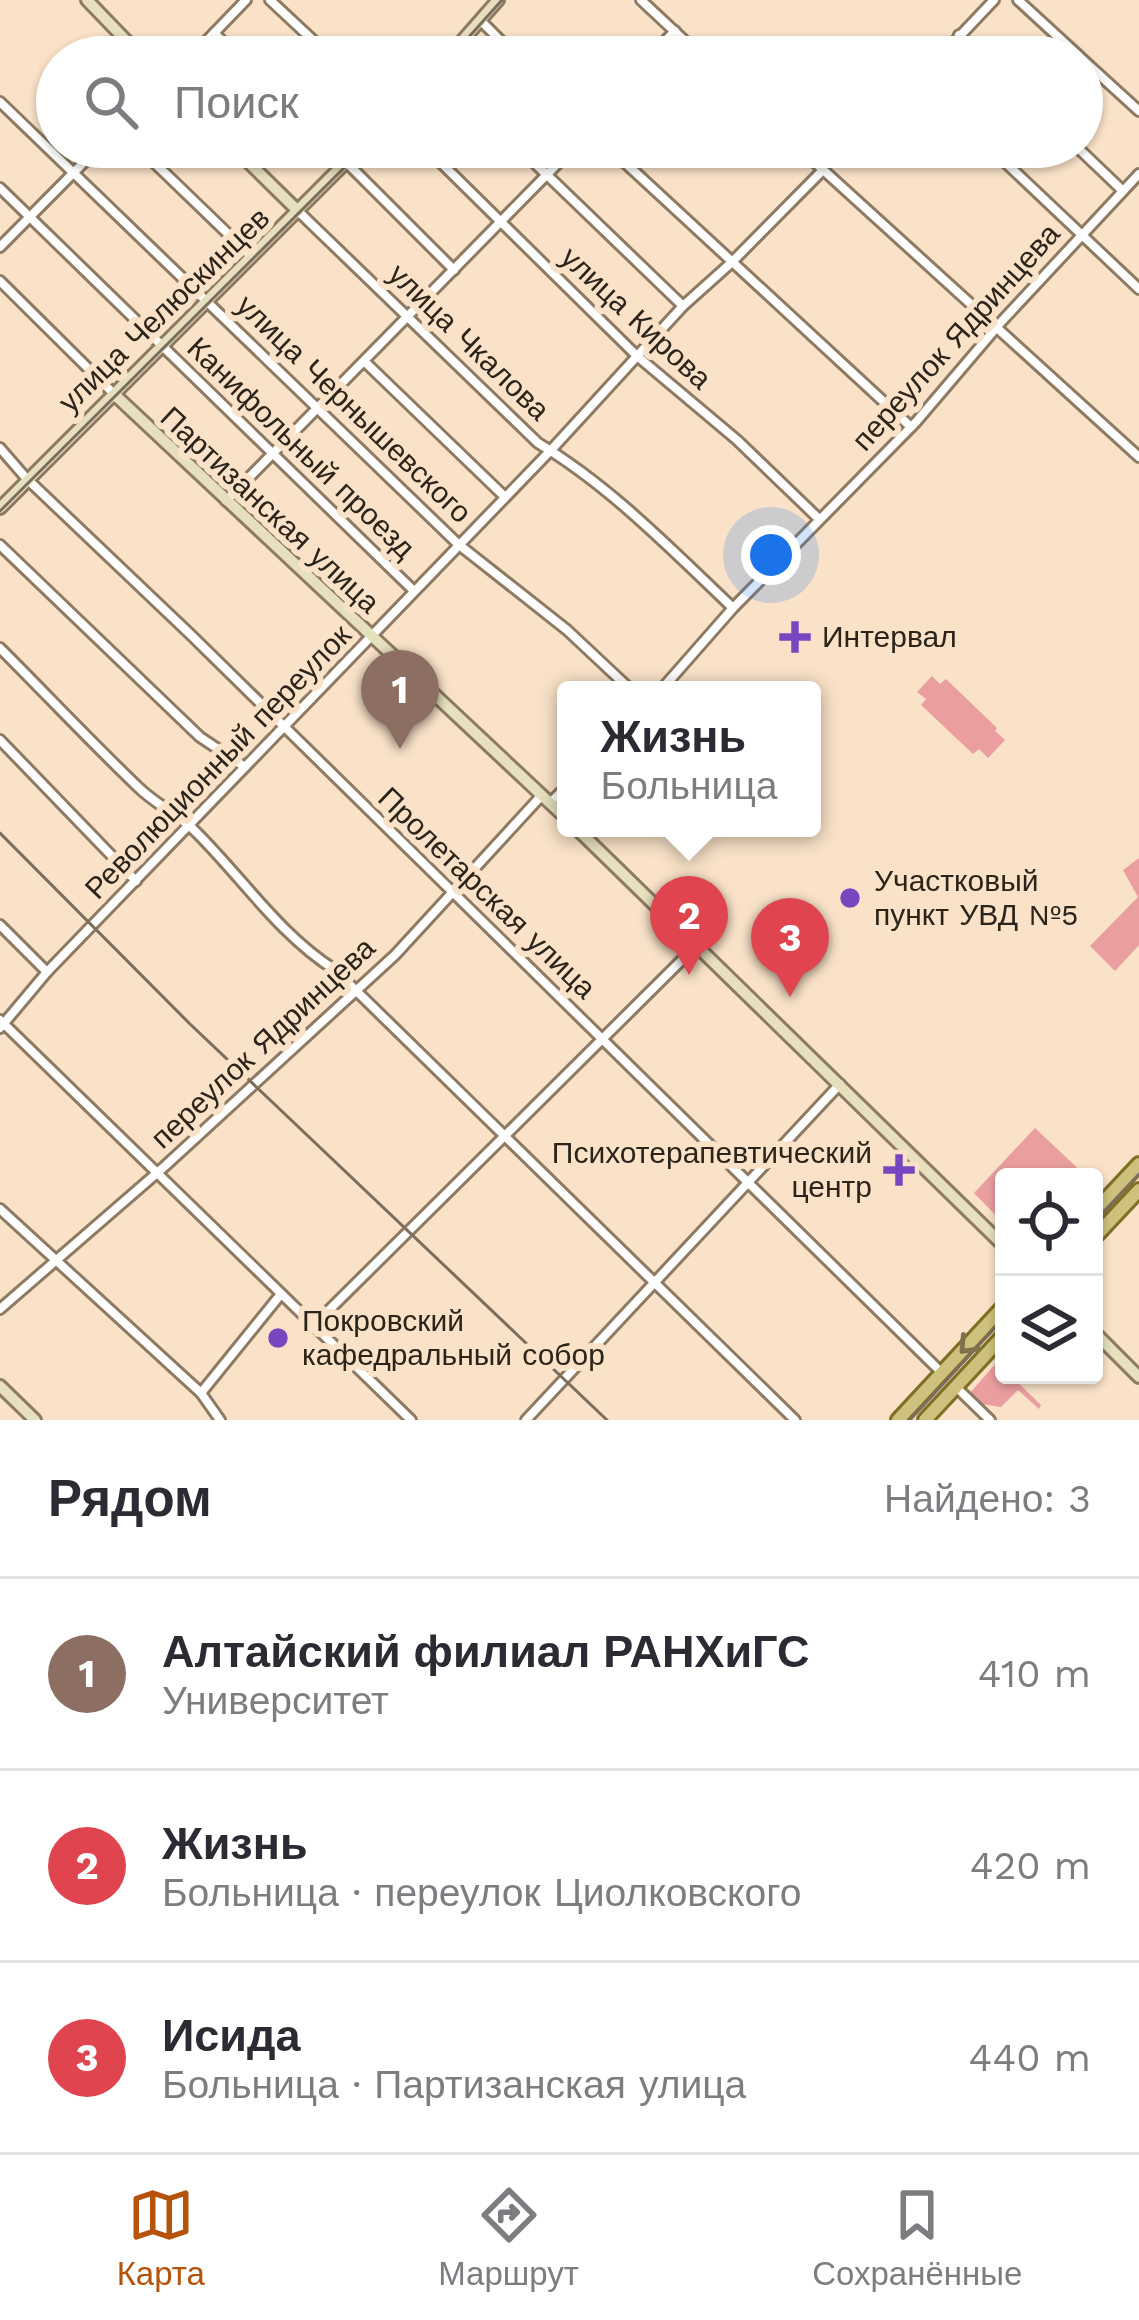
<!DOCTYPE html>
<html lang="ru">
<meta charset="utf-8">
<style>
:root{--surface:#fff;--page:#f2f2f3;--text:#2b2b33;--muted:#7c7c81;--line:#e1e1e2;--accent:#b45309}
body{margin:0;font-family:"Work Sans",sans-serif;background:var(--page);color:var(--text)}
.controls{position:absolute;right:36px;bottom:36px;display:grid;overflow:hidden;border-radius:12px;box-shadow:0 3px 9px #0004}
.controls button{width:108px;height:108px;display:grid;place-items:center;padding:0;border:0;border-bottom:3px solid var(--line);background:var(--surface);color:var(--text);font:60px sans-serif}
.you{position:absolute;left:771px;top:555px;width:42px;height:42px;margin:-30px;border:9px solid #fff;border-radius:50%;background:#1a73e8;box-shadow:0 0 0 18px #1a73e833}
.badge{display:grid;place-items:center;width:78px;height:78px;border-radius:50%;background:var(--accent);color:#fff;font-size:39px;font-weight:700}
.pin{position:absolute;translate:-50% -99px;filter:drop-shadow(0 3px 6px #0008)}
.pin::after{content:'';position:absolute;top:63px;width:42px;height:36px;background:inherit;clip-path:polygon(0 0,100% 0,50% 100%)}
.popup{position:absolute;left:557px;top:681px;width:264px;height:156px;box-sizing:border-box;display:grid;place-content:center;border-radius:12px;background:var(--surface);filter:drop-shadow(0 3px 9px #0005);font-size:39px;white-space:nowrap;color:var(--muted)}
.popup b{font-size:45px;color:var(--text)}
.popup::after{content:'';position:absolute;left:50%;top:100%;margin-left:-24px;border:24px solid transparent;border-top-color:var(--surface)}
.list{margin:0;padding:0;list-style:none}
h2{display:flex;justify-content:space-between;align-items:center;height:156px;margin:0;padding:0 48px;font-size:51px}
h2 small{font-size:39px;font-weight:400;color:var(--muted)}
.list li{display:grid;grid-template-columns:78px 1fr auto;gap:36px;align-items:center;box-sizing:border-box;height:192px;padding:0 48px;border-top:3px solid var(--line)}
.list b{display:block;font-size:45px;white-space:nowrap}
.list p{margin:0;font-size:39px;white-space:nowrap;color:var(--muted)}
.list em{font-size:39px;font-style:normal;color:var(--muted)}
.icon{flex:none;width:66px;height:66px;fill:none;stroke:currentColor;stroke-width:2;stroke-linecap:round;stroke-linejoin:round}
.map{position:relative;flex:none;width:1139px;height:1420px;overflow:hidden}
.search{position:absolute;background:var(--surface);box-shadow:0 3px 9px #0004;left:36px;right:36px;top:36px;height:132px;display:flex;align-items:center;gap:30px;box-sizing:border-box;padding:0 42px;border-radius:66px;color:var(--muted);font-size:45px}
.sheet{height:732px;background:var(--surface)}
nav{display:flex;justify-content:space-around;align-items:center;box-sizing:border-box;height:168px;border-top:3px solid var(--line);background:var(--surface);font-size:33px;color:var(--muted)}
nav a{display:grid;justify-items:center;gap:6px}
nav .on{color:var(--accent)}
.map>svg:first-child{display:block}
.green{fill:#ea9e9f}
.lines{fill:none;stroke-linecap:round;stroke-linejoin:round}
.street-casing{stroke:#8e7a62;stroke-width:14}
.secondary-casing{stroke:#8e7a62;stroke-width:16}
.primary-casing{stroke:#806f23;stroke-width:18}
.street{stroke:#fff;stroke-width:8}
.secondary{stroke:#e6e0be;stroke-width:10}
.primary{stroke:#cec17e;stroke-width:12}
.tram{stroke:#7b6e5d;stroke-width:3}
.oneway{stroke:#7d724c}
.poi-dot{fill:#7647bf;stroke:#f9e2c8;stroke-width:4.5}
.labels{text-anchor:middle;stroke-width:12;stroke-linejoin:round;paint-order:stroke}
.street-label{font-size:30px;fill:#2c241a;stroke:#f9e2c8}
.poi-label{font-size:30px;fill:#2c241a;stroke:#f9e2c8;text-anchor:start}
</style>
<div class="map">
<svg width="1139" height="1420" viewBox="0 0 1139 1420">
<rect width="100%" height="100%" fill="#f9e2c8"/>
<!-- green -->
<g class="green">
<path d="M 932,676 L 940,684 L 946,679 L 997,728 L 995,731 L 1005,740 L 988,758 L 979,749 L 973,754 L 921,705 L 926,699 L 917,692 Z"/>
<path d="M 1139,858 L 1139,945 L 1115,971 L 1090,946 L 1138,897 L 1123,870 Z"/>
<path d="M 1035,1128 L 1087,1177 L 1004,1177 L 1004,1224 L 974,1193 Z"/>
<path d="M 1004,1354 L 1004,1375 L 1010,1375 L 1041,1405 L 1039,1409 L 1018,1390 L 1001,1407 L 981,1404 L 970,1393 Z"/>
</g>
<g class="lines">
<!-- street casing -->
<g class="street-casing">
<g id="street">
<path d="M 270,0 L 331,57"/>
<path d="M 641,0 L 702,57"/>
<path d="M 1018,0 L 1080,57"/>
<path d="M 480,20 L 503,43 L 510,57"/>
<path d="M 214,33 L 239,57"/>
<path d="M 959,35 L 983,57"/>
<path d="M 191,57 L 246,0"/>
<path d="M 658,57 L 664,42 L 675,31"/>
<path d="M 940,57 L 994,0"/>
<path d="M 1082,59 L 1139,111"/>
<path d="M 0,102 L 458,544 L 567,630 L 631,690"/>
<path d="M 138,147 L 252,257"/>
<path d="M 331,147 L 454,270"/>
<path d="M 425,147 L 637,356 L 737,440 L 819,519"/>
<path d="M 518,147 L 683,306"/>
<path d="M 608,147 L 911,427"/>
<path d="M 798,147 L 1139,457"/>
<path d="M 989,147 L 1139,289"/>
<path d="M 1077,147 L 1123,191"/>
<path d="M 0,188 L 414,591"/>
<path d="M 298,211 L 538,443 C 610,486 672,550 733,608"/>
<path d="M 0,247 L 99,147"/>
<path d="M 0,281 L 114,394"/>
<path d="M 365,362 L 505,497"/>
<path d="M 0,448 L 26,478 L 191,635 L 941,1372"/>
<path d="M 226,501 L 574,147"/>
<path d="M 0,545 L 200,737 L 245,767"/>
<path d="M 0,648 C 46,694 91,742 138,787 C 156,805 180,815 197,833 C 244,880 279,934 335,970 L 795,1420"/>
<path d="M 661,690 L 733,608 L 916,422 L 1002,321 L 1139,174"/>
<path d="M 0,740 L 136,881"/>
<path d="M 550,803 L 566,787"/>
<path d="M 0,925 L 47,972"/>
<path d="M 0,1020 L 411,1420"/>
<path d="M 0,1028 L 47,972 L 552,449 L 683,306 L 731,263 L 823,170"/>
<path d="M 0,1209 L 201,1393 L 220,1420"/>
<path d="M 0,1309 L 165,1166 L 395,955 L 542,795"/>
<path d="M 313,1326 L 697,945"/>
<path d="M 956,1387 L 990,1420"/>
<path d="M 201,1393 L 281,1294"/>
<path d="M 526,1420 L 840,1084"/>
</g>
</g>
<!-- secondary casing -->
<g class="secondary-casing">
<g id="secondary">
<path d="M 87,0 L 142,57"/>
<path d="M 448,57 L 498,0"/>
<path d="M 233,147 L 298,211"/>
<path d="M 115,395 L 566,818"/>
<path d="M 0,508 L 361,147"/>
<path d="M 576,828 L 1004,1246"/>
<path d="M 1094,1332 L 1139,1377"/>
<path d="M 0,1386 L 35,1420"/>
</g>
</g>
<!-- primary casing -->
<g class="primary-casing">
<g id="primary">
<path d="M 1094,1212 L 1139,1164"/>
<path d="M 1094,1238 L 1139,1190"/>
<path d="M 898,1420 L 1004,1306"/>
<path d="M 925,1420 L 1004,1335"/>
</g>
</g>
<!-- street -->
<use href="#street" class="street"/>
<!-- secondary -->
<use href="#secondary" class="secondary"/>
<!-- primary -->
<use href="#primary" class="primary"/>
<!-- tram -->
<g class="tram">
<path d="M 451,57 L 502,0"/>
<path d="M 0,511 L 365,147"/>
<path d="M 0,833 L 190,1024 L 607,1420"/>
<path d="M 1094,1222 L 1139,1174"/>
<path d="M 910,1420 L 1004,1318"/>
</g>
</g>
<!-- one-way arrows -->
<defs><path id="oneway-chevron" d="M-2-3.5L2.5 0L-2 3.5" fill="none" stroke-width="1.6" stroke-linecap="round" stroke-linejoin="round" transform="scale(3)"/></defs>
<use class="oneway" href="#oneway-chevron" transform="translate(967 1346) rotate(133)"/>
<!-- markers -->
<g class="poi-dot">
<path d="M789 619h12v12h12v12h-12v12h-12v-12h-12v-12h12z"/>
<circle cx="850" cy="898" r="12"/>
<path d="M893 1152h12v12h12v12h-12v12h-12v-12h-12v-12h12z"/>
<circle cx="278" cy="1338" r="12"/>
</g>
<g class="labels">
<!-- street labels -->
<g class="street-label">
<text transform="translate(164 310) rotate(-44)" y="10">улица Челюскинцев</text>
<text transform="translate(636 318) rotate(43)" y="10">улица Кирова</text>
<text transform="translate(956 337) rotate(-48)" y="10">переулок Ядринцева</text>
<text transform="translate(469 342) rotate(44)" y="10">улица Чкалова</text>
<text transform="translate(354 409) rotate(44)" y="10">улица Чернышевского</text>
<text transform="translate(301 448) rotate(44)" y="10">Канифольный проезд</text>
<text transform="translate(270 510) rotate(43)" y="10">Партизанская улица</text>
<text transform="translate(218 762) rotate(-46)" y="10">Революционный переулок</text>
<text transform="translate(487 893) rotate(44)" y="10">Пролетарская улица</text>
<text transform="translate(263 1043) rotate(-43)" y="10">переулок Ядринцева</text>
</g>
<!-- poi labels -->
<g class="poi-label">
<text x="822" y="647">Интервал</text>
<text x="874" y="891">Участковый<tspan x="874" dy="34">пункт УВД №5</tspan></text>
<text x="872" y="1163" text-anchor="end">Психотерапевтический<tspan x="872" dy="34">центр</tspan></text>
<text x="302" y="1331">Покровский<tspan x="302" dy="34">кафедральный собор</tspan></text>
</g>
</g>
</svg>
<div class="controls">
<button><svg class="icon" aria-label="locate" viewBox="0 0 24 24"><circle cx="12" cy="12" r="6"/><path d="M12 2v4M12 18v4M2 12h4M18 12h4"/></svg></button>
<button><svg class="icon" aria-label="layers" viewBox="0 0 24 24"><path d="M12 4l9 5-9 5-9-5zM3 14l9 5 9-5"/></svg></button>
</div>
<div class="you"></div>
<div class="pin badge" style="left:400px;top:749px;background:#8d6e63">1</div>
<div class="pin badge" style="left:689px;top:975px;background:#e0444e">2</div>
<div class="popup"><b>Жизнь</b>Больница</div>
<div class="pin badge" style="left:790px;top:997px;background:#e0444e">3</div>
<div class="search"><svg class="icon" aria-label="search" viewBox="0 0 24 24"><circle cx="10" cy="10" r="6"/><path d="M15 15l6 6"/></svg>Поиск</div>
</div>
<section class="sheet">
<h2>Рядом<small>Найдено: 3</small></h2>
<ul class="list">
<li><span class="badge" style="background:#8d6e63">1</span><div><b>Алтайский филиал РАНХиГС</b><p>Университет</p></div><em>410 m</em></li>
<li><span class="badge" style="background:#e0444e">2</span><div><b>Жизнь</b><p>Больница · переулок Циолковского</p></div><em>420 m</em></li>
<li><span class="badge" style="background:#e0444e">3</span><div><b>Исида</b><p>Больница · Партизанская улица</p></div><em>440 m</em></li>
</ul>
</section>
<nav>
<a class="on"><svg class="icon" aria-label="map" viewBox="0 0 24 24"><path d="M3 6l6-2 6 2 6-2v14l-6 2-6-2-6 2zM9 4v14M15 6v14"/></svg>Карта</a>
<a><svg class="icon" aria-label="directions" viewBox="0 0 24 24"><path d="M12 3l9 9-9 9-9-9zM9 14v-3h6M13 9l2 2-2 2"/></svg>Маршрут</a>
<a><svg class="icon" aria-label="saved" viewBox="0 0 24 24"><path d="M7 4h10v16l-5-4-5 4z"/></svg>Сохранённые</a>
</nav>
